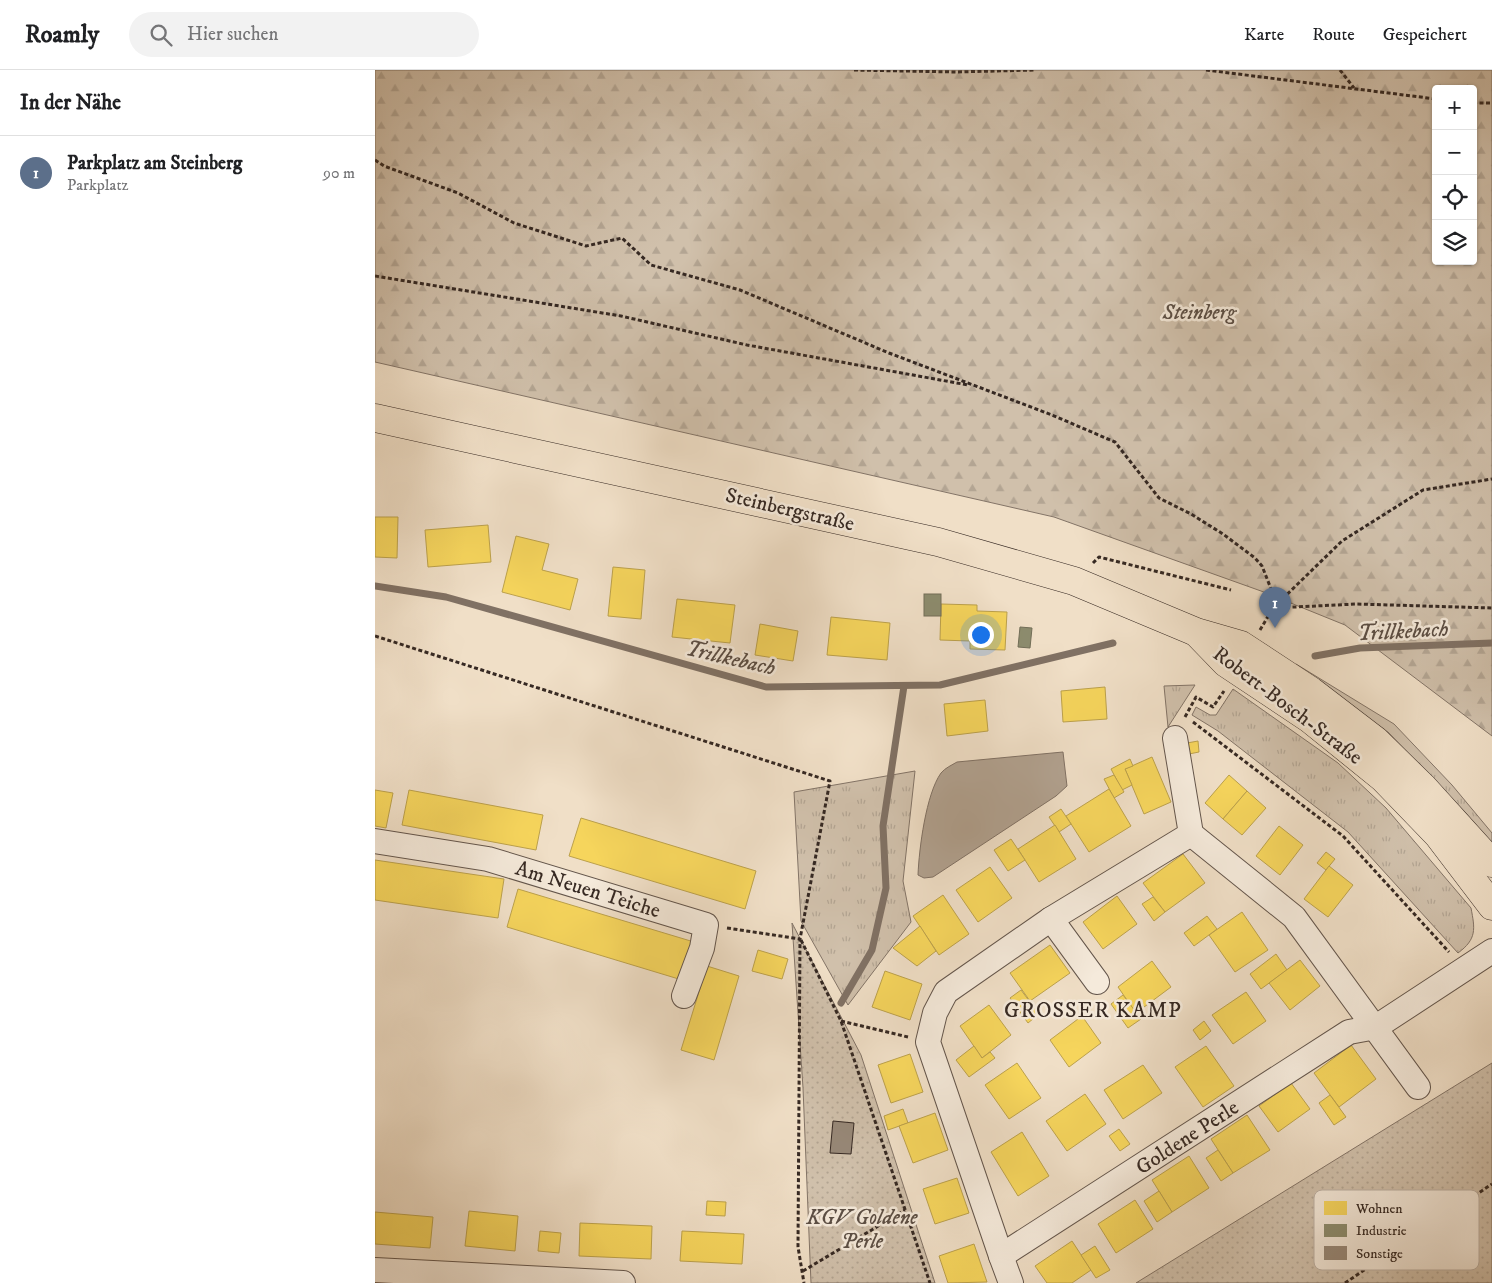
<!DOCTYPE html>
<html lang="de">
<meta charset="utf-8">
<style>
:root{--surface:#fff;--page:#f2f2f2;--text:#202124;--muted:#757577;--line:#e0e0e0;--accent:#1a73e8}
body{margin:0;font-family:"IM FELL DW Pica",serif;background:var(--page);color:var(--text)}
.controls{position:absolute;right:15px;top:15px;display:grid;overflow:hidden;border-radius:5px;box-shadow:0 1px 4px #0004}
.controls button{width:45px;height:45px;display:grid;place-items:center;padding:0;border:0;border-bottom:1px solid var(--line);background:var(--surface);color:var(--text);font:25px sans-serif}
.you{position:absolute;left:605px;top:564px;width:18px;height:18px;margin:-12px;border:4px solid #fff;border-radius:50%;background:#1a73e8;box-shadow:0 0 0 8px #1a73e833}
.badge{display:grid;place-items:center;width:32px;height:32px;border-radius:50%;background:var(--accent);color:#fff;font-size:16px;font-weight:700}
.pin{position:absolute;translate:-50% -41px;filter:drop-shadow(0 1px 2px #0008)}
.pin::after{content:'';position:absolute;top:26px;width:18px;height:15px;background:inherit;clip-path:polygon(0 0,100% 0,50% 100%)}
.list{margin:0;padding:0;list-style:none}
h2{display:flex;justify-content:space-between;align-items:center;height:65px;margin:0;padding:0 20px;font-size:21px}
h2 small{font-size:16px;font-weight:400;color:var(--muted)}
.list li{display:grid;grid-template-columns:32px 1fr auto;gap:15px;align-items:center;box-sizing:border-box;height:75px;padding:0 20px;border-top:1px solid var(--line)}
.list b{display:block;font-size:19px;white-space:nowrap}
.list p{margin:0;font-size:16px;white-space:nowrap;color:var(--muted)}
.list em{font-size:16px;font-style:normal;color:var(--muted)}
.icon{flex:none;width:28px;height:28px;fill:none;stroke:currentColor;stroke-width:2;stroke-linecap:round;stroke-linejoin:round}
.map{position:relative;flex:none;width:1117px;height:1213px;overflow:hidden}
header{display:flex;align-items:center;gap:30px;box-sizing:border-box;height:70px;padding:0 25px;background:var(--surface);border-bottom:1px solid var(--line)}
header strong{font-size:24px}
nav{display:flex;gap:28px;margin-inline-start:auto;font-size:18px}
.search{width:350px;height:45px;background:var(--page);display:flex;align-items:center;gap:12px;box-sizing:border-box;padding:0 18px;border-radius:28px;color:var(--muted);font-size:19px}
main{display:flex}
aside{flex:1;background:var(--surface)}
.map>svg:first-child{display:block}
.grass{fill:url(#grass-tufts);stroke:#837467}
.forest{fill:url(#forest-firs);stroke:#837467;fill-rule:evenodd}
.garden{fill:url(#garden-dots);stroke:#837467}
.water{fill:#b1a18f;stroke:#807164}
.homes{fill:#f6d55c;stroke:#bca14b}
.industry{fill:#8c8c6e;stroke:#726e58}
.lines{fill:none;stroke-linecap:round;stroke-linejoin:round}
.stream{stroke:#807164;stroke-width:7}
.building{fill:#978878;stroke:#362923}
.minor-casing{stroke:#64564c;stroke-width:26}
.major-casing{stroke:#362923;stroke-width:29}
.path{stroke:#362923;stroke-width:3;stroke-dasharray:4 2.5;stroke-linecap:butt}
.minor{stroke:#f5eadb;stroke-width:24}
.major{stroke:#f0dfc7;stroke-width:28}
.labels{text-anchor:middle;stroke-width:5;stroke-linejoin:round;paint-order:stroke}
.park-label{font-size:21px;font-style:italic;fill:#5c4f45;stroke:#f5eadb}
.street-label{font-size:21px;fill:#362923;stroke:#f5eadb}
.water-label{font-size:22px;font-style:italic;fill:#5b4d43;stroke:#f5eadb}
.neighbourhood-label{font-size:22px;letter-spacing:1px;fill:#362923;stroke:#f5eadb}
.key{fill:#f5eadb;stroke:#bcb0a4;stroke-width:1}
.key-label{font-size:14px;fill:#362923}
</style>
<header>
<strong>Roamly</strong>
<div class="search"><svg class="icon" aria-label="search" viewBox="0 0 24 24"><circle cx="10" cy="10" r="6"/><path d="M15 15l6 6"/></svg>Hier suchen</div>
<nav><a>Karte</a><a>Route</a><a>Gespeichert</a></nav>
</header>
<main>
<aside>
<h2>In der Nähe<small></small></h2>
<ul class="list">
<li><span class="badge" style="background:#5c6f8a">1</span><div><b>Parkplatz am Steinberg</b><p>Parkplatz</p></div><em>90 m</em></li>
</ul>
</aside>
<div class="map">
<svg width="1117" height="1213" viewBox="0 0 1117 1213">
<defs>
<pattern id="grass-tufts" width="24" height="20" patternUnits="userSpaceOnUse" patternTransform="scale(1.25)"><rect width="24" height="20" fill="#d0c0ab"/><path d="M3 7l-1-3M5 7V3M7 7l1-3M15 17l-1-3M17 17v-4M19 17l1-3" fill="none" stroke="#b3a593"/></pattern>
<pattern id="forest-firs" width="22" height="20" patternUnits="userSpaceOnUse" patternTransform="scale(1.25)"><rect width="22" height="20" fill="#d0c0ab"/><path d="M5 1l3.5 6h-7zM16 11l3.5 6h-7z" fill="#b3a593"/></pattern>
<pattern id="garden-dots" width="8" height="8" patternUnits="userSpaceOnUse" patternTransform="scale(1.25)"><rect width="8" height="8" fill="#d0c0ab"/><path d="M2 2h.1M6 6h.1" fill="none" stroke="#b3a593" stroke-width="1.8" stroke-linecap="round"/></pattern>
</defs>
<rect width="100%" height="100%" fill="#f0dfc7"/>
<filter id="stains"><feTurbulence type="fractalNoise" baseFrequency=".004" numOctaves="4"/><feColorMatrix values="0 0 0 0 .2 0 0 0 0 .09 0 0 0 0 .02 0 0 0 .5 -.17"/></filter>
<radialGradient id="worn" r=".72"><stop offset=".6" stop-color="#630" stop-opacity="0"/><stop offset="1" stop-color="#630" stop-opacity=".3"/></radialGradient>
<!-- grass -->
<g class="grass">
<path d="M 921,594 L 1019,654 L 1077,715 L 1117,763 L 1117,774 L 1090,742 L 1013,662 L 917,598 Z"/>
<path d="M 820,615 L 793,657 L 789,616 Z"/>
<path d="M 858,619 L 963,693 L 1011,738 L 1096,838 C 1100,859 1102,869 1083,883 L 973,762 L 843,661 L 817,645 L 821,637 L 835,645 L 841,645 Z"/>
<path d="M 540,701 L 528,811 L 536,852 L 473,935 L 426,851 L 419,722 Z"/>
</g>
<!-- forest -->
<path class="forest" d="M 0,0 L 1117,0 L 1117,666 L 970,555 L 886,521 L 679,447 L 0,292 ZM 1061,19 L 1098,19 L 1098,191 L 1061,191 Z"/>
<!-- garden -->
<g class="garden">
<path d="M 417,853 L 486,985 L 560,1213 L 436,1213 L 428,1018 Z"/>
<path d="M 1117,993 L 1117,1213 L 761,1213 Z"/>
</g>
<!-- water -->
<path class="water" d="M 688,682 L 692,716 L 681,726 L 558,807 L 549,808 L 543,805 C 544,779 551,724 566,703 C 570,698 577,695 582,692 Z"/>
<!-- homes -->
<g class="homes">
<path d="M 0,447 L 23,447 L 22,488 L 0,487 Z"/>
<path d="M 113,455 L 116,492 L 53,497 L 50,460 Z"/>
<path d="M 141,466 L 174,474 L 167,500 L 203,509 L 195,540 L 127,522 Z"/>
<path d="M 238,497 L 270,500 L 266,549 L 233,546 Z"/>
<path d="M 302,529 L 360,535 L 355,573 L 297,567 Z"/>
<path d="M 566,534 L 602,535 L 602,541 L 632,542 L 630,580 L 595,579 L 595,571 L 565,570 Z"/>
<path d="M 456,547 L 515,553 L 512,590 L 452,585 Z"/>
<path d="M 385,554 L 423,561 L 418,591 L 380,585 Z"/>
<path d="M 730,617 L 732,649 L 688,652 L 686,621 Z"/>
<path d="M 610,630 L 613,661 L 572,666 L 569,634 Z"/>
<path d="M 823,671 L 824,682 L 814,684 L 812,673 Z"/>
<path d="M 777,687 L 796,732 L 769,744 L 750,699 Z"/>
<path d="M 755,689 L 758,696 L 750,699 L 757,715 L 747,720 L 736,699 Z"/>
<path d="M 739,705 L 749,722 L 739,728 L 729,709 Z"/>
<path d="M 854,705 L 872,721 L 848,749 L 830,733 Z"/>
<path d="M 734,719 L 756,756 L 714,782 L 691,746 Z"/>
<path d="M 0,720 L 18,723 L 11,758 L 0,756 Z"/>
<path d="M 34,720 L 168,745 L 161,780 L 27,755 Z"/>
<path d="M 872,721 L 891,738 L 867,765 L 848,749 Z"/>
<path d="M 686,739 L 696,754 L 684,762 L 674,747 Z"/>
<path d="M 206,748 L 381,801 L 370,839 L 194,786 Z"/>
<path d="M 680,755 L 701,789 L 664,812 L 643,779 Z"/>
<path d="M 904,756 L 928,775 L 905,805 L 881,786 Z"/>
<path d="M 636,769 L 650,790 L 633,801 L 619,780 Z"/>
<path d="M 951,782 L 960,789 L 951,800 L 942,793 Z"/>
<path d="M 808,784 L 830,813 L 790,842 L 768,813 Z"/>
<path d="M 0,790 L 129,809 L 123,848 L 0,830 Z"/>
<path d="M 954,796 L 978,815 L 953,847 L 929,829 Z"/>
<path d="M 615,797 L 637,828 L 603,852 L 581,820 Z"/>
<path d="M 143,819 L 319,872 L 307,910 L 132,857 Z"/>
<path d="M 568,825 L 594,864 L 564,885 L 538,846 Z"/>
<path d="M 742,826 L 762,854 L 728,879 L 708,852 Z"/>
<path d="M 778,827 L 790,842 L 779,851 L 767,834 Z"/>
<path d="M 867,842 L 893,880 L 860,902 L 834,865 Z"/>
<path d="M 832,846 L 842,859 L 819,876 L 809,863 Z"/>
<path d="M 545,856 L 561,881 L 542,896 L 518,878 Z"/>
<path d="M 675,875 L 695,903 L 655,931 L 635,903 Z"/>
<path d="M 383,880 L 413,889 L 407,909 L 377,901 Z"/>
<path d="M 901,884 L 912,900 L 886,919 L 875,904 Z"/>
<path d="M 925,890 L 945,916 L 915,940 L 894,913 Z"/>
<path d="M 777,891 L 796,917 L 761,943 L 743,917 Z"/>
<path d="M 332,896 L 364,906 L 339,990 L 306,980 Z"/>
<path d="M 510,901 L 547,914 L 535,950 L 497,937 Z"/>
<path d="M 646,920 L 664,944 L 653,953 L 635,928 Z"/>
<path d="M 871,922 L 891,951 L 858,974 L 837,945 Z"/>
<path d="M 748,925 L 766,949 L 753,958 L 736,934 Z"/>
<path d="M 614,935 L 636,965 L 607,988 L 585,956 Z"/>
<path d="M 707,946 L 726,973 L 694,997 L 675,970 Z"/>
<path d="M 829,951 L 836,961 L 825,970 L 818,960 Z"/>
<path d="M 976,975 L 1001,1009 L 964,1037 L 939,1003 Z"/>
<path d="M 599,976 L 607,988 L 615,982 L 620,988 L 594,1007 L 581,990 Z"/>
<path d="M 831,976 L 859,1016 L 828,1037 L 800,997 Z"/>
<path d="M 535,984 L 548,1022 L 516,1033 L 503,995 Z"/>
<path d="M 642,993 L 666,1028 L 634,1049 L 610,1015 Z"/>
<path d="M 768,995 L 787,1023 L 748,1049 L 729,1020 Z"/>
<path d="M 916,1013 L 935,1039 L 903,1062 L 884,1036 Z"/>
<path d="M 710,1024 L 731,1054 L 692,1081 L 671,1051 Z"/>
<path d="M 955,1025 L 971,1047 L 959,1055 L 944,1033 Z"/>
<path d="M 528,1039 L 533,1053 L 513,1060 L 509,1046 Z"/>
<path d="M 560,1043 L 573,1080 L 538,1093 L 524,1056 Z"/>
<path d="M 872,1045 L 895,1080 L 858,1103 L 836,1069 Z"/>
<path d="M 744,1059 L 755,1074 L 745,1081 L 734,1066 Z"/>
<path d="M 647,1062 L 674,1106 L 643,1126 L 616,1082 Z"/>
<path d="M 843,1080 L 858,1103 L 846,1111 L 831,1088 Z"/>
<path d="M 814,1086 L 834,1118 L 797,1142 L 777,1110 Z"/>
<path d="M 582,1108 L 594,1143 L 560,1154 L 548,1119 Z"/>
<path d="M 784,1121 L 797,1142 L 782,1152 L 769,1131 Z"/>
<path d="M 760,1130 L 778,1159 L 741,1183 L 723,1154 Z"/>
<path d="M 332,1131 L 351,1132 L 350,1146 L 331,1145 Z"/>
<path d="M 94,1141 L 143,1146 L 140,1181 L 90,1176 Z"/>
<path d="M 0,1142 L 58,1147 L 55,1178 L 0,1174 Z"/>
<path d="M 205,1153 L 277,1156 L 276,1189 L 204,1186 Z"/>
<path d="M 165,1161 L 186,1163 L 184,1183 L 163,1181 Z"/>
<path d="M 307,1161 L 369,1164 L 367,1194 L 305,1191 Z"/>
<path d="M 697,1171 L 716,1200 L 697,1213 L 672,1213 L 660,1196 Z"/>
<path d="M 599,1174 L 612,1212 L 573,1213 L 564,1186 Z"/>
<path d="M 720,1176 L 735,1200 L 721,1208 L 706,1185 Z"/>
</g>
<!-- industry -->
<g class="industry">
<rect x="549" y="524" width="17" height="22"/>
<path d="M 645,557 L 657,558 L 655,578 L 643,577 Z"/>
</g>
<g class="lines">
<!-- stream -->
<g class="stream">
<path d="M 0,516 L 71,527 L 391,617 L 565,615 L 738,573"/>
<path d="M 940,586 L 985,578 L 1117,573"/>
<path d="M 466,933 L 497,880 L 511,818 L 508,756 L 529,616"/>
</g>
</g>
<!-- building -->
<path class="building" d="M 458,1051 L 479,1053 L 476,1084 L 455,1083 Z"/>
<g class="lines">
<!-- minor casing -->
<g class="minor-casing">
<g id="minor">
<path d="M 800,668 L 816,764 L 676,849 L 571,922 L 560,943 L 553,972 L 626,1186 L 974,962 L 1001,957 L 1117,881"/>
<path d="M 816,764 L 919,847 L 1043,1017"/>
<path d="M 0,771 L 113,789 L 331,855 L 327,878 L 309,926"/>
<path d="M 676,849 L 722,912"/>
<path d="M 626,1186 L 636,1213"/>
<path d="M 0,1200 L 248,1213"/>
</g>
</g>
<!-- major casing -->
<g class="major-casing">
<g id="major">
<path d="M 0,348 L 563,472 L 699,511 L 821,562 L 866,575 L 936,621 L 1000,670 L 1048,717 L 1117,793"/>
<path d="M 822,563 L 851,593 L 935,649 L 1008,708 L 1063,765 L 1117,836"/>
</g>
</g>
<!-- path -->
<g class="path">
<path d="M 479,0 L 581,2 L 660,0"/>
<path d="M 831,0 L 1061,29"/>
<path d="M 965,0 L 979,18"/>
<path d="M 1098,33 L 1117,33"/>
<path d="M 0,90 L 9,96 L 83,123 L 139,153 L 211,176 L 247,168 L 276,195 L 365,220 L 514,283 L 677,345 L 740,372 L 784,428 L 816,444 L 848,464 L 880,488 L 887,496 L 902,534"/>
<path d="M 0,206 L 246,246 L 372,275 L 593,315"/>
<path d="M 718,493 L 724,487 L 856,520"/>
<path d="M 898,538 L 982,534 L 1117,538"/>
<path d="M 885,560 L 898,538 L 967,471 L 1048,420 L 1117,409"/>
<path d="M 0,566 L 455,711 L 425,869 L 423,1177 L 429,1213"/>
<path d="M 810,647 L 821,627 L 838,637 L 849,621"/>
<path d="M 818,652 L 968,766 L 1074,882"/>
<path d="M 352,858 L 425,869"/>
<path d="M 426,870 L 466,951 L 555,1213"/>
<path d="M 466,951 L 533,967"/>
<path d="M 428,1201 L 530,1140"/>
<path d="M 970,1213 L 1117,1114"/>
</g>
<!-- minor -->
<use href="#minor" class="minor"/>
<!-- major -->
<use href="#major" class="major"/>
</g>
<g class="labels">
<!-- park labels -->
<g class="park-label">
<text x="824" y="249">Steinberg</text>
<text x="487" y="1154">KGV Goldene<tspan x="487" dy="24">Perle</tspan></text>
</g>
<!-- street labels -->
<g class="street-label">
<text transform="translate(415 439) rotate(13)" y="7">Steinbergstraße</text>
<text transform="translate(913 635) rotate(37)" y="7">Robert-Bosch-Straße</text>
<text transform="translate(213 819) rotate(17)" y="7">Am Neuen Teiche</text>
<text transform="translate(812 1067) rotate(-33)" y="7">Goldene Perle</text>
</g>
<!-- water labels -->
<g class="water-label">
<text transform="translate(1028 560) rotate(-3)" y="8">Trillkebach</text>
<text transform="translate(356 587) rotate(13)" y="8">Trillkebach</text>
</g>
<!-- neighbourhood labels -->
<g class="neighbourhood-label">
<text x="718" y="947">GROSSER KAMP</text>
</g>
</g>
<!-- legend -->
<rect x="939" y="1120" width="165" height="80" rx="8" class="key"/>
<rect x="949" y="1131" width="23" height="14" fill="#f6d55c"/>
<rect x="949" y="1154" width="23" height="13" fill="#8c8c6e"/>
<rect x="949" y="1176" width="23" height="14" fill="#978878"/>
<g class="key-label">
<text x="981" y="1143">Wohnen</text>
<text x="981" y="1165">Industrie</text>
<text x="981" y="1188">Sonstige</text>
</g>
<rect width="100%" height="100%" filter="url(#stains)"/>
<rect width="100%" height="100%" fill="url(#worn)"/>
</svg>
<div class="controls">
<button>+</button>
<button>−</button>
<button><svg class="icon" aria-label="locate" viewBox="0 0 24 24"><circle cx="12" cy="12" r="6"/><path d="M12 2v4M12 18v4M2 12h4M18 12h4"/></svg></button>
<button><svg class="icon" aria-label="layers" viewBox="0 0 24 24"><path d="M12 4l9 5-9 5-9-5zM3 14l9 5 9-5"/></svg></button>
</div>
<div class="you"></div>
<div class="pin badge" style="left:900px;top:558px;background:#5c6f8a">1</div>
</div>
</main>
